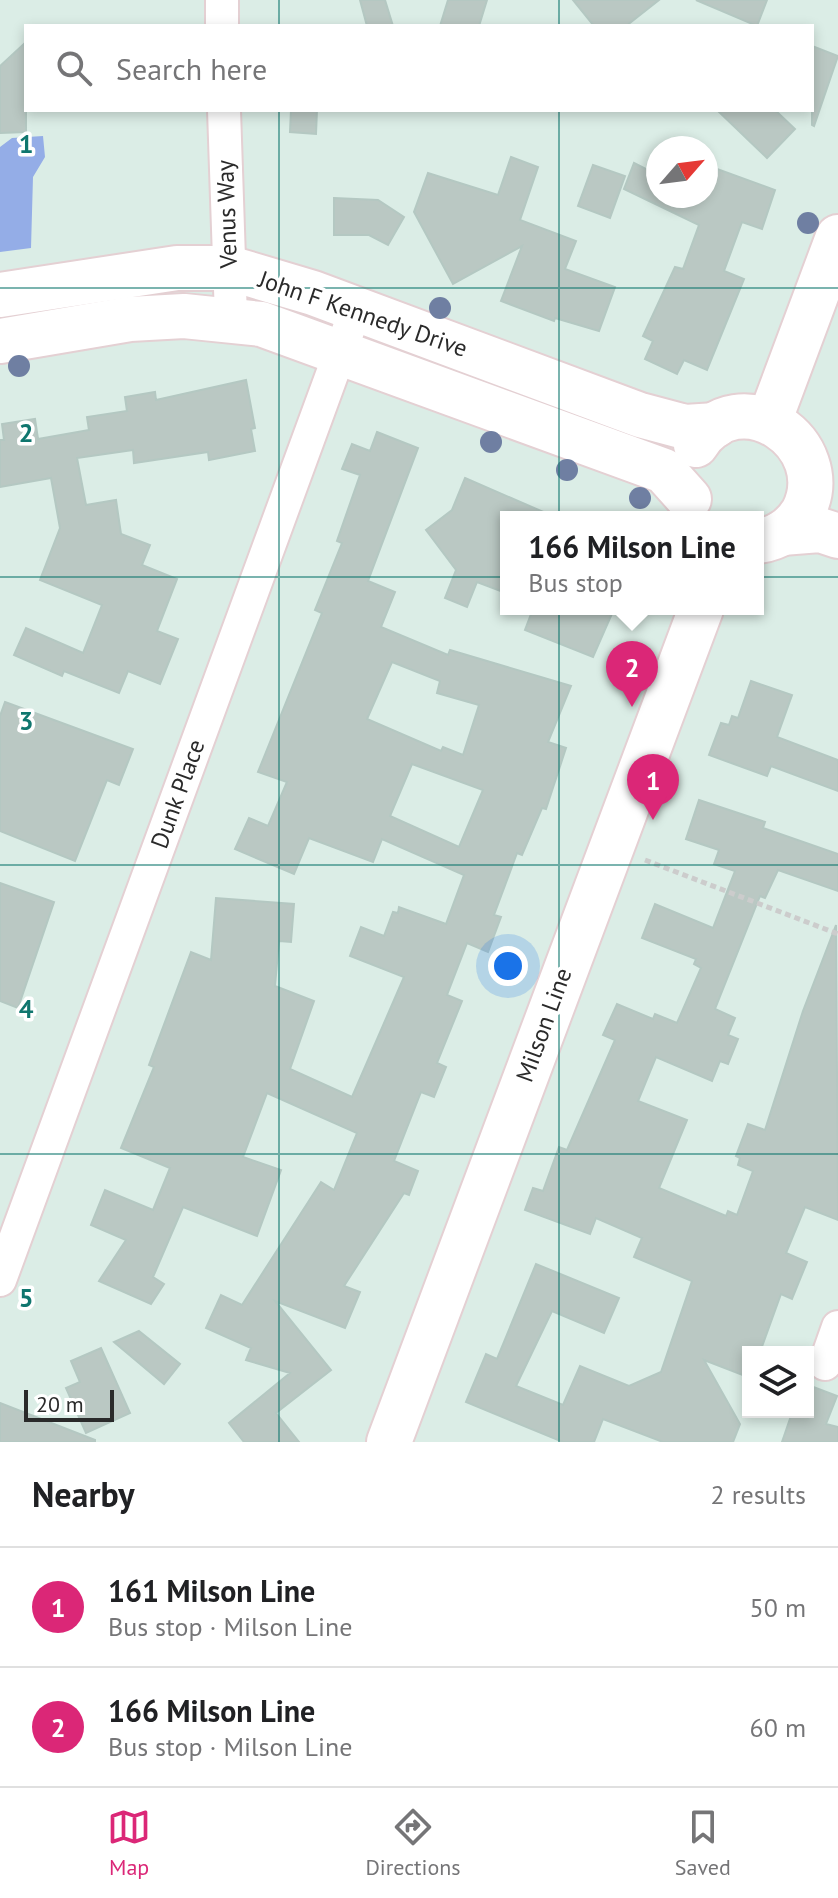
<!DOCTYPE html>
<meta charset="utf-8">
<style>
:root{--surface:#fff;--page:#f6f6f6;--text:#202124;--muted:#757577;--line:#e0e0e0;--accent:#db2777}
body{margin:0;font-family:"PT Sans",sans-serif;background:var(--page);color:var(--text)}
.controls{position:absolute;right:24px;bottom:24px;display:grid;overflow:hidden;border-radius:0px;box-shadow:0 4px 12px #0003}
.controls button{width:72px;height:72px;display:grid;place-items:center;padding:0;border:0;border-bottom:2px solid var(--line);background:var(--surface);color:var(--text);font:40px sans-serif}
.compass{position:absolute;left:646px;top:136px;width:72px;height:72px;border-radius:50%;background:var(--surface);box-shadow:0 4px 12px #0003;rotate:62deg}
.scale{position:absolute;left:24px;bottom:20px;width:90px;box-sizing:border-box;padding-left:8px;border:4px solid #2a2a2a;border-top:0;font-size:22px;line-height:28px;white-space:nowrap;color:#2a2a2a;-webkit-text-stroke:6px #fff;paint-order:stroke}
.you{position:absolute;left:508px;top:966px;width:28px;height:28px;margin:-20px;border:6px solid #fff;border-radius:50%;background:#1a73e8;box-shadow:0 0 0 12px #1a73e833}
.badge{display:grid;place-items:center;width:52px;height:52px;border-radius:50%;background:var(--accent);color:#fff;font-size:26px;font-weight:700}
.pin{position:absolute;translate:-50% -66px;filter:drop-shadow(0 2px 4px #0008)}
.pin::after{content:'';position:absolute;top:42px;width:28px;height:24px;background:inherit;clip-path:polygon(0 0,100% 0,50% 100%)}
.popup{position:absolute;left:500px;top:511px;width:264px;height:104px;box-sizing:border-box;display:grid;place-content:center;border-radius:0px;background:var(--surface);filter:drop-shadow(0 2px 6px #0005);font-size:26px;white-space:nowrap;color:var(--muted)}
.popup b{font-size:30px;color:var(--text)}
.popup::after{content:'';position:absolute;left:50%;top:100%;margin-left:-16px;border:16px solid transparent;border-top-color:var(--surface)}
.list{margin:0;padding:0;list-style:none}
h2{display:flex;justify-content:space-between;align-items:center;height:104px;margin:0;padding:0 32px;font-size:34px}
h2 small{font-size:26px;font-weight:400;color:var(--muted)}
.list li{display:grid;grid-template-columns:52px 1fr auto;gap:24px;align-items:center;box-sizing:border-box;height:120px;padding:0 32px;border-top:2px solid var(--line)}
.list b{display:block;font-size:30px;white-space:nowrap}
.list p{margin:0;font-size:26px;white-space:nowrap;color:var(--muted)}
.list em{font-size:26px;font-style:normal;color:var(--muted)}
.icon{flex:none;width:44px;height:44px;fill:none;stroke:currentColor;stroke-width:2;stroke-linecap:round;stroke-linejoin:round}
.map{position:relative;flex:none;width:838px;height:1442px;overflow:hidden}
.search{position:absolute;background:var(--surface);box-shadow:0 4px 12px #0003;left:24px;right:24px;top:24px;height:88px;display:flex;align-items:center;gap:20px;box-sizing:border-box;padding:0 28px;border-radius:0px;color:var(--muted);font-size:30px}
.sheet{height:344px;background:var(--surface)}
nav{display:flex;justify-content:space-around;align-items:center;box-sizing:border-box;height:112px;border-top:2px solid var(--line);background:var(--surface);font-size:22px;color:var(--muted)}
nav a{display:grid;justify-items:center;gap:4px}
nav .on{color:var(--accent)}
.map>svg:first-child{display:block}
.park{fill:#94ade7}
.building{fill:#bac8c3;stroke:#b4c8c2;stroke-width:2;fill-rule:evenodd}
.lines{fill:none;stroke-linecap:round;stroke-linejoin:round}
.street-casing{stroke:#e4d0d3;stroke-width:36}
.secondary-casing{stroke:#e4d0d3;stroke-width:48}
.path{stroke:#ccc;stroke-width:5;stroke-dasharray:6 4;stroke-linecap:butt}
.street{stroke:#fff;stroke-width:32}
.secondary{stroke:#fff;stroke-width:44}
.tree{fill:#6f7fa2}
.grid{fill:none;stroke:#0f766e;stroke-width:2;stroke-opacity:0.55}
.labels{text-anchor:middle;stroke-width:7;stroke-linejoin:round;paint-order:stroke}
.street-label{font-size:24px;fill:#2a2a2a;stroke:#fff}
.grid-label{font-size:26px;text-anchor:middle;font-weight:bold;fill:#0f766e;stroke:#fff;stroke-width:7;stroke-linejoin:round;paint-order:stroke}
</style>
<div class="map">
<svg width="838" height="1442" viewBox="0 0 838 1442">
<rect width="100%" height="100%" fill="#dbede6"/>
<!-- park -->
<path class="park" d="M 43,136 L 45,157 L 33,177 L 31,248 L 0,252 L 0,147 L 12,138 Z"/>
<!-- building -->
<g class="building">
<path d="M 360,0 L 385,0 L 393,26 L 367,26 Z"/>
<path d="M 448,0 L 487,0 L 479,26 L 440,26 Z"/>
<path d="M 573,0 L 659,0 L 626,26 L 594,26 Z"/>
<path d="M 696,0 L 767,0 L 757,26 Z"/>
<path d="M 26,42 L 26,132 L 0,133 L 0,66 Z"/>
<path d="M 812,46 L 838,56 L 814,126 L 812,125 Z"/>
<path d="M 291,110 L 317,110 L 316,134 L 290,132 Z"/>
<path d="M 717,110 L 775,110 L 795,129 L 767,158 Z"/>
<path d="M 511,157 L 538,167 L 520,220 L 576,241 L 565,269 L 615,287 L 599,331 L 555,318 L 554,321 L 501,301 L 522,246 L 453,284 L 414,212 L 428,173 L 498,195 Z"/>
<path d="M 634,163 L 658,175 L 658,196 L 706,196 L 706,165 L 775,190 L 762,229 L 742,222 L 724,271 L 744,279 L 707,370 L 684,360 L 677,374 L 645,359 L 653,341 L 643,336 L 675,267 L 683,269 L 699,225 L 624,189 Z"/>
<path d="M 593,165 L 625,176 L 610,218 L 578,206 Z"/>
<path d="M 334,198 L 378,200 L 404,217 L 388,245 L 369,235 L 334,235 Z"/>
<path d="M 246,380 L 255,428 L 251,429 L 255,451 L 209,460 L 208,452 L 134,463 L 133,450 L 77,458 L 86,505 L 116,500 L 121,534 L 150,545 L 142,565 L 177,579 L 157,631 L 178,639 L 160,684 L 128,671 L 119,693 L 64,671 L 62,676 L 14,655 L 26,628 L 83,653 L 102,605 L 40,580 L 60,528 L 51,478 L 0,487 L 0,440 L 4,440 L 2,424 L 35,419 L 38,439 L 89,430 L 87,417 L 127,411 L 125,397 L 155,392 L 156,400 Z"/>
<path d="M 377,432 L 418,448 L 368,581 L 395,592 L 381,627 L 448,655 L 450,650 L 571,686 L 548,742 L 566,748 L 546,809 L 542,808 L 522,855 L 517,853 L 494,915 L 501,917 L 488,952 L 467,943 L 447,995 L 462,1001 L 437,1063 L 446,1067 L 434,1097 L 421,1092 L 394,1161 L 418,1171 L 409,1195 L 404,1193 L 344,1286 L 360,1292 L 345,1328 L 275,1301 L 331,1370 L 276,1413 L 299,1442 L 244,1442 L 229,1423 L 290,1373 L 246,1360 L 251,1348 L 206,1328 L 221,1295 L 242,1305 L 321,1182 L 334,1190 L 357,1133 L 267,1093 L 243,1157 L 281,1170 L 257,1236 L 183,1207 L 153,1277 L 164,1284 L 151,1304 L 99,1281 L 126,1240 L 91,1225 L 105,1190 L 153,1210 L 170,1168 L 121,1148 L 154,1067 L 149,1065 L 191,952 L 211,960 L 216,898 L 294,904 L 291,942 L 279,941 L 275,986 L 314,1001 L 290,1069 L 352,1097 L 404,977 L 350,956 L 361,927 L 384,936 L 393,912 L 398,913 L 399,907 L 446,924 L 464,875 L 382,839 L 373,862 L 309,838 L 294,874 L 235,849 L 249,818 L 268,826 L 287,782 L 258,772 L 322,613 L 315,610 L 342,543 L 337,541 L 360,475 L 342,469 L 352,444 L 370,451 ZM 392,662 L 440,681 L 437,693 L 479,705 L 463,755 L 443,747 L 441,751 L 367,719 ZM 412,764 L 483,790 L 459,847 L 390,816 Z"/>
<path d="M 465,478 L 555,517 L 506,517 L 506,593 L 477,582 L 467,607 L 445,598 L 456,570 L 426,530 L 452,510 Z"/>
<path d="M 533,609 L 614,609 L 593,657 L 525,630 Z"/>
<path d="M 751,681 L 792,695 L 777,737 L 838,760 L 838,791 L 771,766 L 767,776 L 709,755 L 721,723 L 729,725 L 732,716 L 738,718 Z"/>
<path d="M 5,702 L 133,749 L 119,785 L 107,780 L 75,861 L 0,831 L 0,716 Z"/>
<path d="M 699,800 L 765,822 L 763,828 L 838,854 L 838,891 L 778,870 L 765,898 L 760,896 L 715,1009 L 735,1018 L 728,1035 L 738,1039 L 728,1064 L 720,1061 L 712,1081 L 656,1057 L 638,1101 L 687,1120 L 659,1188 L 726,1216 L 728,1211 L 737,1215 L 753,1171 L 738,1165 L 740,1158 L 736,1156 L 748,1124 L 765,1130 L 803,1011 L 836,925 L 838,1220 L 805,1207 L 786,1253 L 807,1262 L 792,1299 L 781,1294 L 760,1352 L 748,1352 L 748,1377 L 704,1360 L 740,1424 L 733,1442 L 663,1442 L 603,1419 L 594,1442 L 563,1442 L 466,1402 L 486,1354 L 497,1359 L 536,1264 L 619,1298 L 604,1333 L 552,1311 L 516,1386 L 563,1405 L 580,1366 L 629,1386 L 661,1372 L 692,1281 L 634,1257 L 642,1238 L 596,1218 L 590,1234 L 525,1210 L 533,1188 L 543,1191 L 559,1147 L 567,1150 L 615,1040 L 603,1035 L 617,1004 L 653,1019 L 655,1014 L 677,1023 L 701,968 L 694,964 L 696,959 L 642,938 L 655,904 L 713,928 L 735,871 L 714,864 L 719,850 L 686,839 Z"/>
<path d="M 0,883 L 54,902 L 18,1008 L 0,1001 Z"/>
<path d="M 139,1331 L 180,1364 L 164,1384 L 114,1342 Z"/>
<path d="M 101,1348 L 130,1413 L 86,1433 L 66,1388 L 80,1382 L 71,1361 Z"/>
<path d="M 808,1385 L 837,1396 L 826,1424 L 838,1427 L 838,1442 L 782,1442 L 792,1413 L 808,1418 Z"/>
<path d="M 0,1403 L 95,1440 L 95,1442 L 0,1442 Z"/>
</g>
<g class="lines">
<!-- street casing -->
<g class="street-casing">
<g id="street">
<path d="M 222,0 L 222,26"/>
<path d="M 224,110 L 231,318"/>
<path d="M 0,1280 L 356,309"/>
<path d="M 825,1364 L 838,1327"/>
</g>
</g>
<!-- secondary casing -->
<g class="secondary-casing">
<g id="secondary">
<path d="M 0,295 L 177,268 L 229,268 L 313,293 L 640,415 L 685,427 L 716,425"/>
<path d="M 0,341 L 130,319 L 184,316 L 261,324 L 664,471 L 689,499"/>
<path d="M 770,419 L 838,237"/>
<path d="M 696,445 C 738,377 838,443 803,512 C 793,528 777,539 758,541"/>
<path d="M 782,533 L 820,530 L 838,536"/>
<path d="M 389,1442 L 701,609"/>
</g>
</g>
<!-- path -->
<path class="path" d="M 645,860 L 838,934"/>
<!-- street -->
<use href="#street" class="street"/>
<!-- secondary -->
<use href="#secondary" class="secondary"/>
</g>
<!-- trees -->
<g class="tree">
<circle cx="808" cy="223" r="11"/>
<circle cx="440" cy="308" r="11"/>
<circle cx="19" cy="366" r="11"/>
<circle cx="491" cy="442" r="11"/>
<circle cx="567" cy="470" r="11"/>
<circle cx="640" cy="498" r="11"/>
</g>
<!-- grid -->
<path class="grid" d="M 279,0 L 279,26M 559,0 L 559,26M 279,110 L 279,1442M 559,110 L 559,1442M 0,288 L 838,288M 0,577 L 838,577M 0,865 L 838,865M 0,1154 L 838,1154"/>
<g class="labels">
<!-- street labels -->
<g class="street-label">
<text transform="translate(227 214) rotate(-92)" y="8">Venus Way</text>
<text transform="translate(363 314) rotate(19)" y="8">John F Kennedy Drive</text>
<text transform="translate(178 794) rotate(-70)" y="8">Dunk Place</text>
<text transform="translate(544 1025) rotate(-70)" y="8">Milson Line</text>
</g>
</g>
<g class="grid-label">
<text x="26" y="153">1</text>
<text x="26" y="442">2</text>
<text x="26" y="730">3</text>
<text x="26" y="1018">4</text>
<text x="26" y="1307">5</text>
</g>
</svg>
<div class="controls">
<button><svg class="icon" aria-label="layers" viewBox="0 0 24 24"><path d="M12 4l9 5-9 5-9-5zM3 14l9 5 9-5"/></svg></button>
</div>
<svg class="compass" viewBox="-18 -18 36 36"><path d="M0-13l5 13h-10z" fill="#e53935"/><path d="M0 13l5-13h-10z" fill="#757577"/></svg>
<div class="scale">20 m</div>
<div class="you"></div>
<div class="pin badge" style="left:653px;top:820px">1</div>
<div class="pin badge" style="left:632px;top:707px">2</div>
<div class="popup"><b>166 Milson Line</b>Bus stop</div>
<div class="search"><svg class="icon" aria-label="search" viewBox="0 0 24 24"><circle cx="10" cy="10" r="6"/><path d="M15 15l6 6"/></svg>Search here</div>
</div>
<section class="sheet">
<h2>Nearby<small>2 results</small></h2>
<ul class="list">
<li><span class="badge">1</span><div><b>161 Milson Line</b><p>Bus stop · Milson Line</p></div><em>50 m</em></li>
<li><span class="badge">2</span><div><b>166 Milson Line</b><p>Bus stop · Milson Line</p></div><em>60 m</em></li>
</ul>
</section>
<nav>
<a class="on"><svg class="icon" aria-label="map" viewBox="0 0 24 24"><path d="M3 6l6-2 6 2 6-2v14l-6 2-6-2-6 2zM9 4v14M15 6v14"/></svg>Map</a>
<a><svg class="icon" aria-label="directions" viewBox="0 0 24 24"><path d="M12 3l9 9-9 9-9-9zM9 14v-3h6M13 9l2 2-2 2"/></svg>Directions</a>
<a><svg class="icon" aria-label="saved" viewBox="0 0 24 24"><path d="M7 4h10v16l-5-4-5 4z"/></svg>Saved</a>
</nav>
